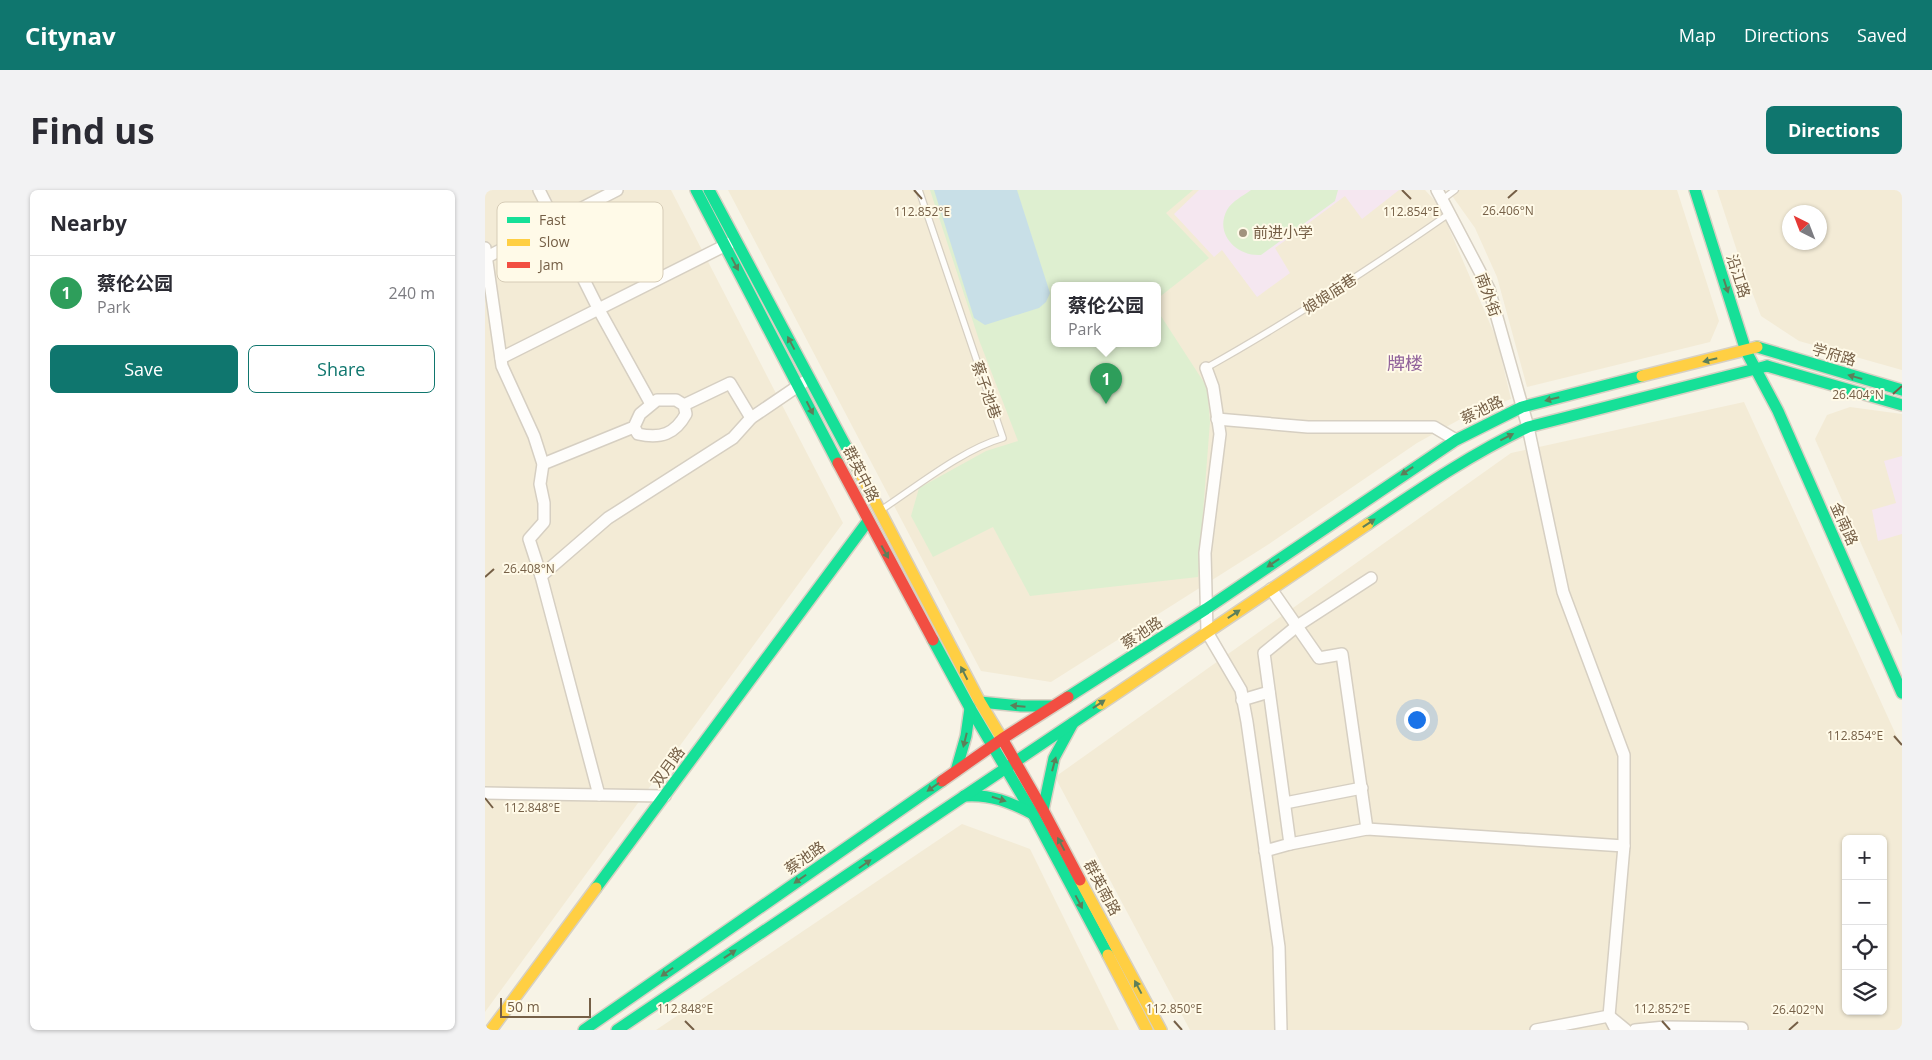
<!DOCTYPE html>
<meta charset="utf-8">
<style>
:root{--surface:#fff;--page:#f2f2f3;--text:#2b2b33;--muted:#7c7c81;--line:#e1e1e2;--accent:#0f766e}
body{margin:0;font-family:"Open Sans","Noto Sans SC",sans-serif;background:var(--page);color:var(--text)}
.controls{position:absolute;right:15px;bottom:15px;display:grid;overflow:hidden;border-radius:8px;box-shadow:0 1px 4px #0004}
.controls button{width:45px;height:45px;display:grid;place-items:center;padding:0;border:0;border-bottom:1px solid var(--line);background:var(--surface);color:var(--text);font:25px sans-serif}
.compass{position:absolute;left:1297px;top:15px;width:45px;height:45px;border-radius:50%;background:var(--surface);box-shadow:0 1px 4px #0004;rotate:318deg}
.scale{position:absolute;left:15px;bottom:12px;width:91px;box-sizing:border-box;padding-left:5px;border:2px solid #755f46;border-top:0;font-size:14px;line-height:18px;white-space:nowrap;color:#755f46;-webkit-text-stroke:4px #fffae8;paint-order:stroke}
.you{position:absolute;left:931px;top:529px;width:18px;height:18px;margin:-12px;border:4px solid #fff;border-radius:50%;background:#1a73e8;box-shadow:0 0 0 8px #1a73e833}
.badge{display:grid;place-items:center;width:32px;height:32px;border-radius:50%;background:var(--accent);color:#fff;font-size:16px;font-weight:700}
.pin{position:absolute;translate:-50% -41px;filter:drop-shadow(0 1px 2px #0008)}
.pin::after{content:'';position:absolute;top:26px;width:18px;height:15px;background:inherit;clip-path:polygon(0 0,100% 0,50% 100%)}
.popup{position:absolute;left:566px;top:92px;width:110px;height:65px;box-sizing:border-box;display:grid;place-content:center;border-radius:8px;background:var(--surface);filter:drop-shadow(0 1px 4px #0005);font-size:16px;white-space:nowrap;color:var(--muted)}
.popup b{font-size:19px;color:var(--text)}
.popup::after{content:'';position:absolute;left:50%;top:100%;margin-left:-10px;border:10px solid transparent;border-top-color:var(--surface)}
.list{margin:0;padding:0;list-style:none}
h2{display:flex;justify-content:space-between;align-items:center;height:65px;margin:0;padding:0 20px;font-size:21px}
h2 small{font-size:16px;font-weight:400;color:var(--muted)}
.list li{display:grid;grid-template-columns:32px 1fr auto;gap:15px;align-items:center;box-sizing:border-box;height:75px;padding:0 20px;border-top:1px solid var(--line)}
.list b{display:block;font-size:19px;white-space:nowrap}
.list p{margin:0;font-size:16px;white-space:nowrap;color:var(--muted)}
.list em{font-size:16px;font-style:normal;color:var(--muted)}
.actions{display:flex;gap:10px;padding:15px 20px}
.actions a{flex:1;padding:11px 0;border:1px solid var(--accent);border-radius:8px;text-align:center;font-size:18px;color:var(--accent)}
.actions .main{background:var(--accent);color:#fff}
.icon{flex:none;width:28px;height:28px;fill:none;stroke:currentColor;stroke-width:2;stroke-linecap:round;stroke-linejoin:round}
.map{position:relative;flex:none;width:1417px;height:840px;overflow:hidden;border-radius:8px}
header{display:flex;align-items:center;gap:30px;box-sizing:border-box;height:70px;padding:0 25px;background:var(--accent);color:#fff}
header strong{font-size:24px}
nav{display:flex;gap:28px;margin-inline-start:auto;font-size:18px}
.intro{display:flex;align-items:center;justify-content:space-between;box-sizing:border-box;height:120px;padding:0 30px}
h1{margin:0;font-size:35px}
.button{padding:12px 22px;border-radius:8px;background:var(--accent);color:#fff;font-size:18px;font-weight:700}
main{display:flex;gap:30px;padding:0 30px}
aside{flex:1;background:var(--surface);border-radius:8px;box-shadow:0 1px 4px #0004}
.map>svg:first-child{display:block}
.residential{fill:#f3ebd6;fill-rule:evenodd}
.education{fill:#f5e7f0}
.green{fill:#deefd0}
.water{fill:#c8dfe7}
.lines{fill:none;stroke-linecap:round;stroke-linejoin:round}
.lane-casing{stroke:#d6cfc2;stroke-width:8}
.street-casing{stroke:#d6cfc2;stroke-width:14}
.fast-casing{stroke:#d7d0c3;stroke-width:14}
.slow-casing{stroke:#d7d0c3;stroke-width:14}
.jam-casing{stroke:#d7d0c3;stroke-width:14}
.lane{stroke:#fefdfb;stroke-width:5.5}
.street{stroke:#fefdfb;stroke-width:11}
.fast{stroke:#16e098;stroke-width:11}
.slow{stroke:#ffcf43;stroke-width:11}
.jam{stroke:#f24e42;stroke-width:11}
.oneway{fill:#5d7f5a}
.ticks{fill:none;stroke:#755f46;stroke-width:2}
.poi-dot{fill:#a2937e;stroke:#fffae8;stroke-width:2}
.labels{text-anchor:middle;stroke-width:4;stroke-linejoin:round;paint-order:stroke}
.poi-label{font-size:15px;fill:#755f46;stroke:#fffae8;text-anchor:start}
.street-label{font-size:15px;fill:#755f46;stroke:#fffae8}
.quarter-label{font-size:18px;fill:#90619a;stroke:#fffae8}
.key{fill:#fffae8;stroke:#d6ccb7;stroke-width:1}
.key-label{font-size:14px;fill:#755f46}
.ticks-label{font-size:12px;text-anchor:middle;fill:#755f46;stroke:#fffae8;stroke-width:4;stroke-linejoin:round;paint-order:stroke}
</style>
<header>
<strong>Citynav</strong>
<nav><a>Map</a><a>Directions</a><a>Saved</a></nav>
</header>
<div class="intro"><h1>Find us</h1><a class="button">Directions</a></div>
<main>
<aside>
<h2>Nearby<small></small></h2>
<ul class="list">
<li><span class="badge" style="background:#2e9e5b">1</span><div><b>蔡伦公园</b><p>Park</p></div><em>240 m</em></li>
</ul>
<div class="actions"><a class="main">Save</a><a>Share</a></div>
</aside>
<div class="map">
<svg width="1417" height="840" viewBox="0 0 1417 840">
<rect width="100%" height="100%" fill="#f7f3e6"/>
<!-- residential -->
<g class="residential">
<path d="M 0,0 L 186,0 L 358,333 L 0,822 Z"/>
<path d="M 243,0 L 940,0 L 954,15 L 1012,150 L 1026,209 L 981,226 L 932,253 L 784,354 L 566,492 L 496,481 ZM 570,95 L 672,95 L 672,153 L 570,153 Z"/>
<path d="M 963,0 L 1192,0 L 1234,131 L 1225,152 L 1042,197 L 1012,87 L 990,38 Z"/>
<path d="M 1232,0 L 1417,0 L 1417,180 L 1314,151 L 1276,126 L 1253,64 ZM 1334,22 L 1334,52 L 1304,52 L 1304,22 Z"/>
<path d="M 1259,212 L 1417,558 L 1417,840 L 705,840 L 570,587 L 1026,263 ZM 1361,649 L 1398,649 L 1398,821 L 1361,821 Z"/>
<path d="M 1365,217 L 1417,224 L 1417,446 L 1330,249 L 1342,225 Z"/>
<path d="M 477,634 L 545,659 L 634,840 L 171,840 Z"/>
</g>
<!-- education -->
<g class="education">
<path d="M 714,0 L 914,0 L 877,29 L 860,6 L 790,58 L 805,83 L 772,107 L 737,60 L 729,67 L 689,24 Z"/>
<path d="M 1417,266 L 1417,344 L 1393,351 L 1387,320 L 1411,313 L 1399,271 Z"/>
</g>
<!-- green -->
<g class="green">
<path d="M 445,0 L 708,0 L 681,23 L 724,68 L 672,109 L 672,95 L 570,95 L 570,153 L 672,153 L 672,120 L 722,197 L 725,232 L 713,387 L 545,406 L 508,337 L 448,367 L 426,326 L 434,298 L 501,261 L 533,251 L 494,150 Z"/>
<path d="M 766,0 L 853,0 L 850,11 L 776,65 C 752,67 729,44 742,20 C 747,11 758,6 766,0 Z"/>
</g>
<!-- water -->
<path class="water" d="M 449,0 L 532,0 L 565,103 L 561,112 L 554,118 L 500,135 L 489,128 Z"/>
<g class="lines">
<!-- lane casing -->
<g class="lane-casing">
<g id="lane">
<path d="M 958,9 L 970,0"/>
<path d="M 721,178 C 805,131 886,78 965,23"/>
<path d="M 396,320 C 431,297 478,259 518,248 L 434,0"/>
</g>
</g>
<!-- street casing -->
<g class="street-casing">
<g id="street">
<path d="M 54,0 L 114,120 L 166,214"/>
<path d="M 952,0 L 1004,99 L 1043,237 L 1078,402 L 1139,565 L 1139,656 L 1124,826 L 1131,840"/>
<path d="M 0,58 L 17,176 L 49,246 L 58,274 L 55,294 L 59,313 L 59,332 L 44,349 L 56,386 L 114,605"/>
<path d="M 2,67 L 132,0"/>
<path d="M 16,168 L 245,53"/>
<path d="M 721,178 L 728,197 L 735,244 L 720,363 L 722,442 L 756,500 L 762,532 L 794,757 L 796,840"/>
<path d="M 199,215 L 245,193 L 266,228"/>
<path d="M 732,229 L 823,237 L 949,237 L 971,250"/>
<path d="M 58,274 L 149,237 L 155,224 L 172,210 L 191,210 L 199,215 L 201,224 C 190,244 176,249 153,244 L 149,237"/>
<path d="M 56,386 L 123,328 L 248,248 L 266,228 L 319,192"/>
<path d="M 786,399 L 834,468 L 857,464 L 882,639"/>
<path d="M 757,510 L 784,502"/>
<path d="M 0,603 L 180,606"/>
<path d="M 800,613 L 877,598"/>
<path d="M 805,654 L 779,463 L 812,436 L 886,388"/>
<path d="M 780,661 L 805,654 L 882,639 L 1139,656"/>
<path d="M 1051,840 L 1124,826 L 1141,840"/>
<path d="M 1150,840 L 1180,837 L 1257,838"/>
</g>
</g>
<!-- fast casing -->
<g class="fast-casing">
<g id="fast">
<path d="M 211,0 L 353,273"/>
<path d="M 224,0 L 373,279"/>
<path d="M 1210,0 L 1261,161 L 1293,221 L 1417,503"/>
<path d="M 1272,157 L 1417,200"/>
<path d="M 1282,176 L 1417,215"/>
<path d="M 883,334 C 935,299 986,264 1043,237 L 1282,176"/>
<path d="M 448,450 L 485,518 L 548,624 L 623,765"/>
<path d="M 583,507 L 721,419 L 971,250 L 1037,217 L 1157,186"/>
<path d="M 495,512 L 536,516 L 568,516"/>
<path d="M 471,581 L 481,546 L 485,518"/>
<path d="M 479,606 C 506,604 525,612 548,624"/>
<path d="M 558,620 L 569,568 L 588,533"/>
<path d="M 111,698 L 383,331"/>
<path d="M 99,840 L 457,591"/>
<path d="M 132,840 L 616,514"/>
</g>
</g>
<!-- slow casing -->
<g class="slow-casing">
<g id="slow">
<path d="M 1157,186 L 1272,157"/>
<path d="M 373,279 L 495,512 L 519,552"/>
<path d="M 616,514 L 883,334"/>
<path d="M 595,690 L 676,840"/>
<path d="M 623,765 L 662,840"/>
<path d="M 6,840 L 111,698"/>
</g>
</g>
<!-- jam casing -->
<g class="jam-casing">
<g id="jam">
<path d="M 353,273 L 448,450"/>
<path d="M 519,552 L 558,620 L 595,690"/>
<path d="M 457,591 L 517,549 L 583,507"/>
</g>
</g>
<!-- lane -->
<use href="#lane" class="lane"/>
<!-- street -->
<use href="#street" class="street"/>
<!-- fast -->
<use href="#fast" class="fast"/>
<!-- slow -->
<use href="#slow" class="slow"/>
<!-- jam -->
<use href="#jam" class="jam"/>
</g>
<!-- one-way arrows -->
<defs><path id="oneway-solid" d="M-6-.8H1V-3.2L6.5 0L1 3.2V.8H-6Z" transform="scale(1.25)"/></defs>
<g class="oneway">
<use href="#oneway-solid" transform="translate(250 74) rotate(62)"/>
<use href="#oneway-solid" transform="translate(1241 96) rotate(72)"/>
<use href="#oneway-solid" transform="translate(306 153) rotate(-118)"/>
<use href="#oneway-solid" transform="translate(1225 170) rotate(166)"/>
<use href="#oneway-solid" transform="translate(1370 187) rotate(-164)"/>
<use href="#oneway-solid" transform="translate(1067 209) rotate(166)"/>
<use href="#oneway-solid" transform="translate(325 218) rotate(63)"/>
<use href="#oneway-solid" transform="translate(1022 247) rotate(-27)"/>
<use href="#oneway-solid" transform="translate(922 281) rotate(146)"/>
<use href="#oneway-solid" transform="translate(884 333) rotate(-34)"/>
<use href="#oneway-solid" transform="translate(400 362) rotate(61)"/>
<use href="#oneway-solid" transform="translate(788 373) rotate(146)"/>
<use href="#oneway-solid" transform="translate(749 424) rotate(-34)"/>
<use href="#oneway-solid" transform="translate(479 483) rotate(-117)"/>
<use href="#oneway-solid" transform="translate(614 514) rotate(-34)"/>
<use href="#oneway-solid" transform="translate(533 516) rotate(-175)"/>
<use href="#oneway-solid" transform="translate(480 550) rotate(104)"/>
<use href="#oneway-solid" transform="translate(569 574) rotate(-75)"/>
<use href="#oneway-solid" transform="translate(448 597) rotate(145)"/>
<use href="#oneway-solid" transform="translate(514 609) rotate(17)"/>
<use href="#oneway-solid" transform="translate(576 654) rotate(-118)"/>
<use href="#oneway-solid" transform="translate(380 674) rotate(-35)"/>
<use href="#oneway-solid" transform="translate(315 689) rotate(145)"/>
<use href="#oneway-solid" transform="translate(594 712) rotate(62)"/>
<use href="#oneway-solid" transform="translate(245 764) rotate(-34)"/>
<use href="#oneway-solid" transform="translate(182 782) rotate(145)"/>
<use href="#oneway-solid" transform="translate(653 797) rotate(-118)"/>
</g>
<!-- ticks -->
<path class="ticks" d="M 429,0 L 437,9M 917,0 L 926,9M 1023,8 L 1032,0M 1408,204 L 1417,196M 0,387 L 9,379M 1409,546 L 1417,555M 0,608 L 8,618M 200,831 L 209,840M 689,831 L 697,840M 1177,831 L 1185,840M 1304,840 L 1313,832"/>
<!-- markers -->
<circle class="poi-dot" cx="758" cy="43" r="5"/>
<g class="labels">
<!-- poi labels -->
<g class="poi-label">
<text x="768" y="48">前进小学</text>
</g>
<!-- street labels -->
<g class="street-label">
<text transform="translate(1253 86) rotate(72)" y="5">沿江路</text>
<text transform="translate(845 104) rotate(-33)" y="5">娘娘庙巷</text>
<text transform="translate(1003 105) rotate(70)" y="5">南外街</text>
<text transform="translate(1349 165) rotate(16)" y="5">学府路</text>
<text transform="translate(501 200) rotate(71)" y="5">蔡子池巷</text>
<text transform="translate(997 220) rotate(-26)" y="5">蔡池路</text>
<text transform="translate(376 284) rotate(63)" y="5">群英中路</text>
<text transform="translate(1359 334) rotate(66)" y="5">金南路</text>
<text transform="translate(657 443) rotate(-33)" y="5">蔡池路</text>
<text transform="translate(183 577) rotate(-54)" y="5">双月路</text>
<text transform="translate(320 668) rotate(-35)" y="5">蔡池路</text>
<text transform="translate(617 698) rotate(62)" y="5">群英南路</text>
</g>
<!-- quarter labels -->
<g class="quarter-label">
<text x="920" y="180">牌楼</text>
</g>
</g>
<!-- legend -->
<rect x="12" y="12" width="166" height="80" rx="8" class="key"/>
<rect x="22" y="27" width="23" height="6" fill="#16e098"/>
<rect x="22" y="49" width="23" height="7" fill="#ffcf43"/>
<rect x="22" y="72" width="23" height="6" fill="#f24e42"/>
<g class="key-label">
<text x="54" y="35">Fast</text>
<text x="54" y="57">Slow</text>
<text x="54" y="80">Jam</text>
</g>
<g class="ticks-label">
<text x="1023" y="25">26.406°N</text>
<text x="926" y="26">112.854°E</text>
<text x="437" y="26">112.852°E</text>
<text x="1373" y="209">26.404°N</text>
<text x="44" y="383">26.408°N</text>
<text x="1370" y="550">112.854°E</text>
<text x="47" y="622">112.848°E</text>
<text x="200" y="823">112.848°E</text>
<text x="689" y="823">112.850°E</text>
<text x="1177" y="823">112.852°E</text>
<text x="1313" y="824">26.402°N</text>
</g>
</svg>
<div class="controls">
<button>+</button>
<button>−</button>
<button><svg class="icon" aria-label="locate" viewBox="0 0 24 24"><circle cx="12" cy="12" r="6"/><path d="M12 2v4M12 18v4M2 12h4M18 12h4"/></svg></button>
<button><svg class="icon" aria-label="layers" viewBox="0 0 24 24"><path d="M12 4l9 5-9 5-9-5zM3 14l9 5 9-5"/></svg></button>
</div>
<svg class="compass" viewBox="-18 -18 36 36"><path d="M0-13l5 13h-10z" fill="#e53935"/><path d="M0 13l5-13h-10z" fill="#7c7c81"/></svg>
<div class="scale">50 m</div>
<div class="you"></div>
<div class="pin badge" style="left:621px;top:214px;background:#2e9e5b">1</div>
<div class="popup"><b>蔡伦公园</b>Park</div>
</div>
</main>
